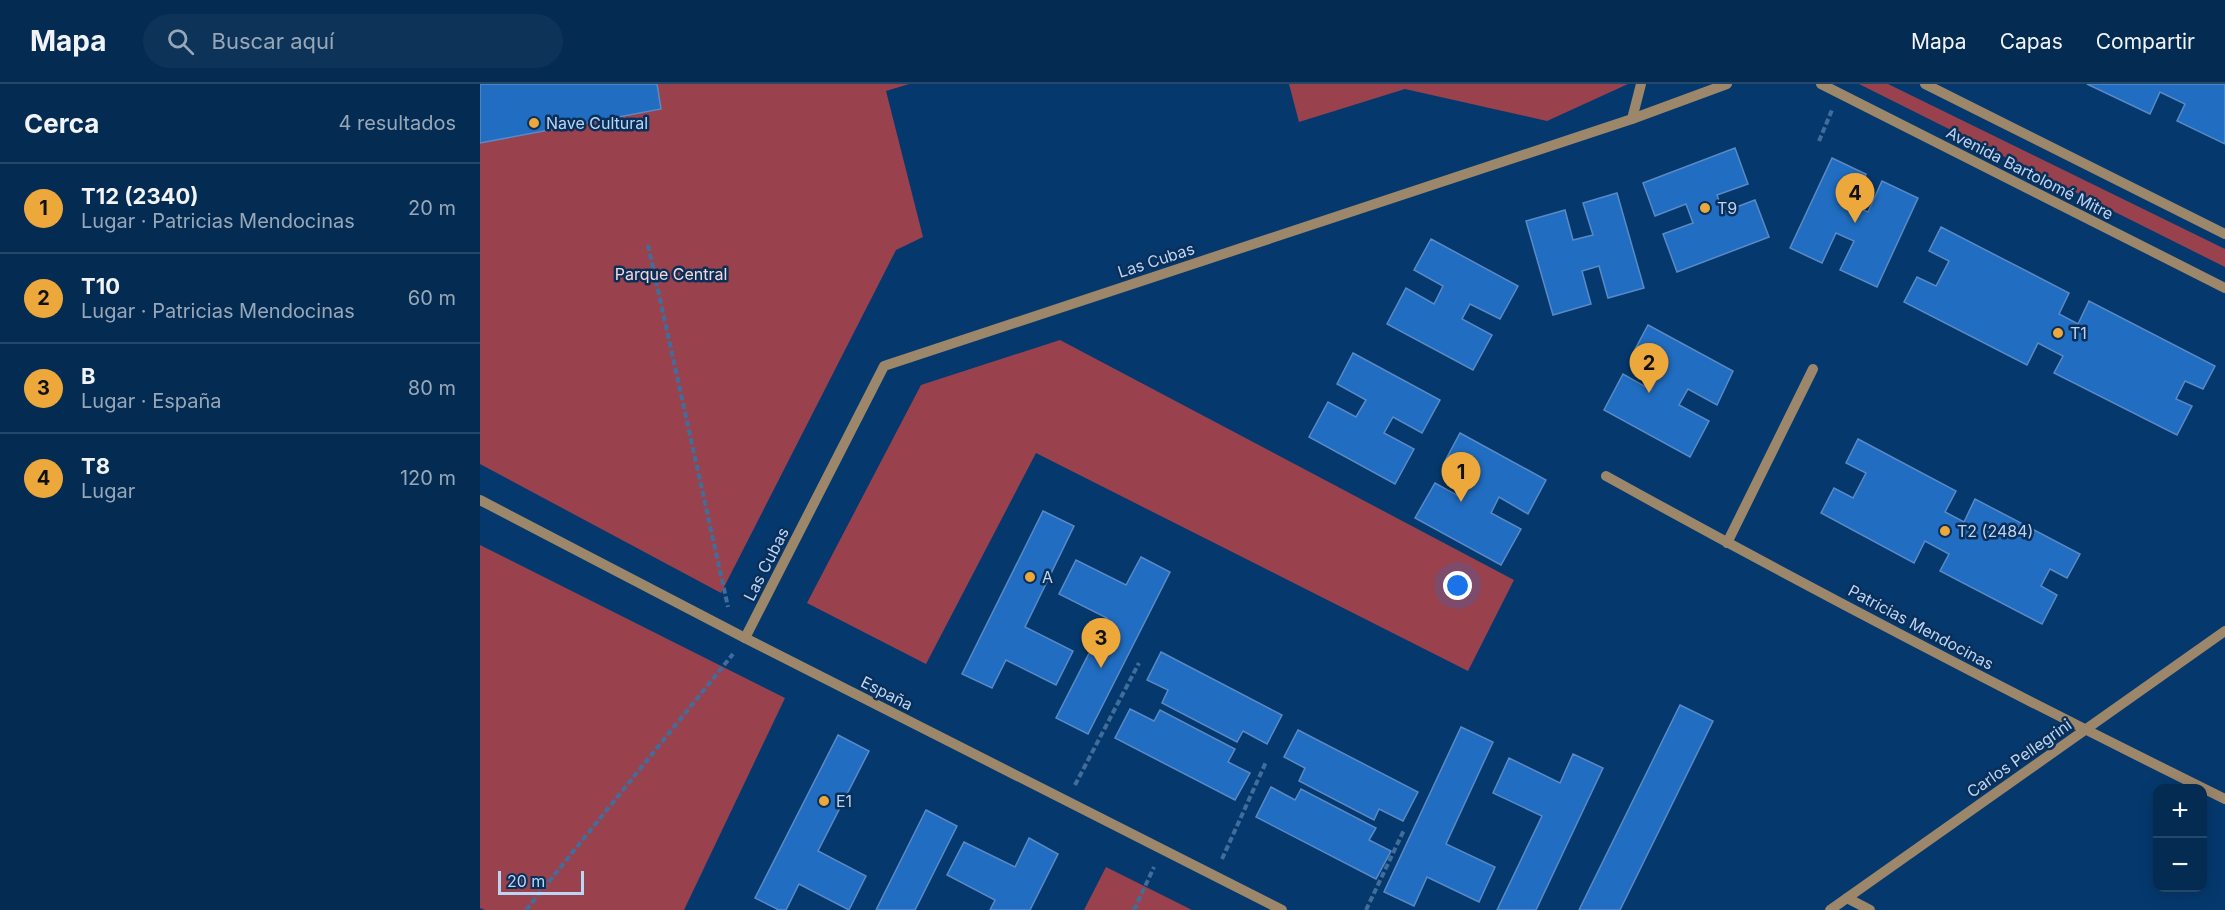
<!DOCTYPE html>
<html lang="es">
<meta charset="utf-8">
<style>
:root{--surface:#042b52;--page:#0d3359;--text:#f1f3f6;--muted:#97a7b8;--line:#254769;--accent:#eda83c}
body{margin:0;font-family:Inter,sans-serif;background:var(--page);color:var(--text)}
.controls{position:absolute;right:18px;bottom:18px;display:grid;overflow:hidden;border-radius:12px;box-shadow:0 3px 15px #0003}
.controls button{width:54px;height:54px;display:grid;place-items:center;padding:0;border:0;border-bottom:2px solid var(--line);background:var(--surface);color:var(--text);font:30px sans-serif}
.scale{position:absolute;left:18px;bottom:15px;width:86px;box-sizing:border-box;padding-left:6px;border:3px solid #bbd5f5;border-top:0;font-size:16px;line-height:21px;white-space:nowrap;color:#bbd5f5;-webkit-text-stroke:4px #0a2f58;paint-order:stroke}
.you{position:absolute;left:978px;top:502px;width:21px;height:21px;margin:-15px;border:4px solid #fff;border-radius:50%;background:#1a73e8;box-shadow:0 0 0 9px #1a73e833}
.badge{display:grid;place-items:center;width:39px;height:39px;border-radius:50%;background:var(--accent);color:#111;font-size:20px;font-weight:700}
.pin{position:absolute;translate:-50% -50px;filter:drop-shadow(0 2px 3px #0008)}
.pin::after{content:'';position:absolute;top:32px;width:21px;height:18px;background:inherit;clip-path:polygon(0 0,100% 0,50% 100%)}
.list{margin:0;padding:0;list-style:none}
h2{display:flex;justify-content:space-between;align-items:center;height:78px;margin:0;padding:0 24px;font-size:26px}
h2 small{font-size:20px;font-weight:400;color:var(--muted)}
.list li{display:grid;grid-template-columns:39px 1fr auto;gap:18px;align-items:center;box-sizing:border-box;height:90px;padding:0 24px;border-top:2px solid var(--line)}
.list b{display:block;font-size:22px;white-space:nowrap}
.list p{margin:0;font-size:20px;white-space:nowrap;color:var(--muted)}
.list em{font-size:20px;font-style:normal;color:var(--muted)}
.icon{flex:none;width:33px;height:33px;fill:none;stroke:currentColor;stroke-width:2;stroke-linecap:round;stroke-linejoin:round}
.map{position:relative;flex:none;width:1745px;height:826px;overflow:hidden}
header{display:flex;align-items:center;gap:36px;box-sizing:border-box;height:84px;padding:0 30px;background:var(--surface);border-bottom:2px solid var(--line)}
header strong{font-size:28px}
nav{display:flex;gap:33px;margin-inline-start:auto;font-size:21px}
.search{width:420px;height:54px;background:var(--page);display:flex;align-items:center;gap:15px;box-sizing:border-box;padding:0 21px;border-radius:33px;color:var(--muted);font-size:22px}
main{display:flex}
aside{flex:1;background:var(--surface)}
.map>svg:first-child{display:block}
.green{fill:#99424d}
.building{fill:#216dc1;stroke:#598ac6;stroke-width:1.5}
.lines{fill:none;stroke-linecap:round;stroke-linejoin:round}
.path{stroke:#426d9b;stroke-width:4;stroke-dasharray:6 3;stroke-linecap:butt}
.minor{stroke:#9c876b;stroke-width:10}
.poi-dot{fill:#eda83c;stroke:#0a2f58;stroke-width:2}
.labels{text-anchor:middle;stroke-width:5;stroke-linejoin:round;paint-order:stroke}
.poi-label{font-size:16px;fill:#bbd5f5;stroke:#0a2f58;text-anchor:start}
.street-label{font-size:16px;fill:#bbd5f5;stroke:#0a2f58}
.park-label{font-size:16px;fill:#f8d7d9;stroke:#0a2f58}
</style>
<header>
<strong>Mapa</strong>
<div class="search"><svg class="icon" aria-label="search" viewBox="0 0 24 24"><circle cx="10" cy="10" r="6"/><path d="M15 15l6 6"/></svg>Buscar aquí</div>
<nav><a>Mapa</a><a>Capas</a><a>Compartir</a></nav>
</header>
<main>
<aside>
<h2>Cerca<small>4 resultados</small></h2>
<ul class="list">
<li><span class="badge">1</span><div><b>T12 (2340)</b><p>Lugar · Patricias Mendocinas</p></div><em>20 m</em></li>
<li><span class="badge">2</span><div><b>T10</b><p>Lugar · Patricias Mendocinas</p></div><em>60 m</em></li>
<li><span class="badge">3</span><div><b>B</b><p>Lugar · España</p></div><em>80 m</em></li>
<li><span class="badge">4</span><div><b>T8</b><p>Lugar</p></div><em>120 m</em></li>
</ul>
</aside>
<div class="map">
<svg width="1745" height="826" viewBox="0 0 1745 826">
<rect width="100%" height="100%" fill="#05396e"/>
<!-- green -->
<g class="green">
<path d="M 0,0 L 429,0 L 406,7 L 443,153 L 416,166 L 241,509 L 0,380 Z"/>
<path d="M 809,0 L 1148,0 L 1067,37 L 925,5 L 819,38 Z"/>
<path d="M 1379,0 L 1408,0 L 1745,165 L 1745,183 Z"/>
<path d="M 580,256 L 1034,496 L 988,587 L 556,369 L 446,580 L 327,519 L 441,301 Z"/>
<path d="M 0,461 L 305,614 L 204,826 L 5,826 L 0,824 Z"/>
<path d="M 626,783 L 712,826 L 604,826 Z"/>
</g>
<!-- building -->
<g class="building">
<path d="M 0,0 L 177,0 L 181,25 L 0,59 Z"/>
<path d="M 1607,0 L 1745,0 L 1745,60 L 1697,37 L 1705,20 L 1680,8 L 1670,30 Z"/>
<path d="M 1255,64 L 1268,100 L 1237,111 L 1243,128 L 1275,116 L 1289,153 L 1197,188 L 1183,150 L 1213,139 L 1206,120 L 1175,132 L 1163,99 Z"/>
<path d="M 1352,74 L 1386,90 L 1372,121 L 1388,128 L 1402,97 L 1438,114 L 1397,203 L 1360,186 L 1374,157 L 1356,149 L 1342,179 L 1310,164 Z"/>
<path d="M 1137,109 L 1164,204 L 1128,214 L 1119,182 L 1102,187 L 1111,220 L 1073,231 L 1046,137 L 1085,126 L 1093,156 L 1113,151 L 1103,119 Z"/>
<path d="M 1461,143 L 1589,209 L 1579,230 L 1598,240 L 1609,217 L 1735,282 L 1723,305 L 1705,297 L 1696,315 L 1712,322 L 1697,351 L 1574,289 L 1583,272 L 1558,259 L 1547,281 L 1424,218 L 1437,193 L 1456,202 L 1469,177 L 1449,167 Z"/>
<path d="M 951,155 L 1038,202 L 1020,235 L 990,220 L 982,235 L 1012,251 L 993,286 L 907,240 L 926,204 L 954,220 L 963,202 L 934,186 Z"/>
<path d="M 1168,241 L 1253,287 L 1237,321 L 1208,305 L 1199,321 L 1229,337 L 1210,373 L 1124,326 L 1143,290 L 1171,306 L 1180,288 L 1151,273 Z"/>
<path d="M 873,269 L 960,316 L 942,349 L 913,333 L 904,349 L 934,365 L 915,400 L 829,353 L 848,318 L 876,333 L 886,316 L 857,300 Z"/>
<path d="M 980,349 L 1066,396 L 1048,430 L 1019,413 L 1011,429 L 1041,445 L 1021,481 L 935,434 L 955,399 L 982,414 L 992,396 L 963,381 Z"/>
<path d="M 1378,355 L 1476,407 L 1465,428 L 1484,438 L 1495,415 L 1600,470 L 1587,494 L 1570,485 L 1561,502 L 1577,511 L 1562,540 L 1460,487 L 1469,470 L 1445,457 L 1434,479 L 1341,429 L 1354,404 L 1373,414 L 1386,389 L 1366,379 Z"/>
<path d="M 563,427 L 594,442 L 545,543 L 593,567 L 576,601 L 526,576 L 512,604 L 482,590 Z"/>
<path d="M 661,473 L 690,488 L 608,650 L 576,634 L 627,534 L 579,510 L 596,476 L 646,501 Z"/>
<path d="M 681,568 L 802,631 L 787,660 L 763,647 L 757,658 L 682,619 L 688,606 L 667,596 Z"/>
<path d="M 1200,621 L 1233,637 L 1140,826 L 1099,826 Z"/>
<path d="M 650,625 L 674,637 L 680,626 L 755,665 L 748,678 L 770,689 L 755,716 L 635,654 Z"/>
<path d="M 981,643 L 1013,658 L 966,760 L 1015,783 L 999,818 L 947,793 L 934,822 L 904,808 Z"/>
<path d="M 818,646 L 938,708 L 923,737 L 899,725 L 894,736 L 819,697 L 825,684 L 804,673 Z"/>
<path d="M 358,651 L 389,667 L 338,767 L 386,792 L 369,826 L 319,800 L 306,826 L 299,826 L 275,814 Z"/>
<path d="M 1093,670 L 1123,684 L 1056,826 L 1017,826 L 1062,732 L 1013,709 L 1029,674 L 1080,699 Z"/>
<path d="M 791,703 L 815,716 L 821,705 L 896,744 L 889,756 L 911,767 L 896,795 L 776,733 Z"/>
<path d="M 446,726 L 477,742 L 435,826 L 396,826 Z"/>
<path d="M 549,754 L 578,770 L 550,826 L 510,826 L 515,816 L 467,791 L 484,758 L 535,783 Z"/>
</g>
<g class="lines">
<!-- path -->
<g class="path">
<path d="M 1339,57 L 1352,26"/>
<path d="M 168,161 L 248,523"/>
<path d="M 595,701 L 659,579"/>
<path d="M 742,775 L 786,678"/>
<path d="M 46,826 L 253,570"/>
<path d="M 654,826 L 674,783"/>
<path d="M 886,826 L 924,746"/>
</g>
<!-- minor -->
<g class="minor">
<path d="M 1341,0 L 1745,204"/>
<path d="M 1445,0 L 1745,150"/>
<path d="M 1152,35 L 1161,0"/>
<path d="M 1126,392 C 1330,505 1536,612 1745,715"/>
<path d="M 0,416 L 265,554 L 802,826"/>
<path d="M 1247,459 L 1333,285"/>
<path d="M 265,554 L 404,282 L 1152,35 L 1247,0"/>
<path d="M 1367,814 L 1390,826"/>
<path d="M 1350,826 L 1745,547"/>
</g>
</g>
<!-- markers -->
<g class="poi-dot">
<circle cx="54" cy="39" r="6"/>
<circle cx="1225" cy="124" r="6"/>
<circle cx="1578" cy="249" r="6"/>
<circle cx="1465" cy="447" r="6"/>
<circle cx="550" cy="493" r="6"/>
<circle cx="344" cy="717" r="6"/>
</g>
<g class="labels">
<!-- poi labels -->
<g class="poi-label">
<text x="66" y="45">Nave Cultural</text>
<text x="1237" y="130">T9</text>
<text x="1590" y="255">T1</text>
<text x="1477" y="453">T2 (2484)</text>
<text x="562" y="499">A</text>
<text x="356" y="723">E1</text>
</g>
<!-- street labels -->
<g class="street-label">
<text transform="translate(1550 89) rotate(27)" y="6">Avenida Bartolomé Mitre</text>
<text transform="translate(676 176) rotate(-18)" y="6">Las Cubas</text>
<text transform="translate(286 480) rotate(-63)" y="6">Las Cubas</text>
<text transform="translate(1441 543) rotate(28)" y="6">Patricias Mendocinas</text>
<text transform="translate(407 609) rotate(27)" y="6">España</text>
<text transform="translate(1539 674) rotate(-35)" y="6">Carlos Pellegrini</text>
</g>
<!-- park labels -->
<g class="park-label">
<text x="191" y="196">Parque Central</text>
</g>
</g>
</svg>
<div class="controls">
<button>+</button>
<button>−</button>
</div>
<div class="scale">20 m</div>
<div class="you"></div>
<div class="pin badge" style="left:981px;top:418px">1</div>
<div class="pin badge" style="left:1169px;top:309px">2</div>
<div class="pin badge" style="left:621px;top:584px">3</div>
<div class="pin badge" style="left:1375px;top:139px">4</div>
</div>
</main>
